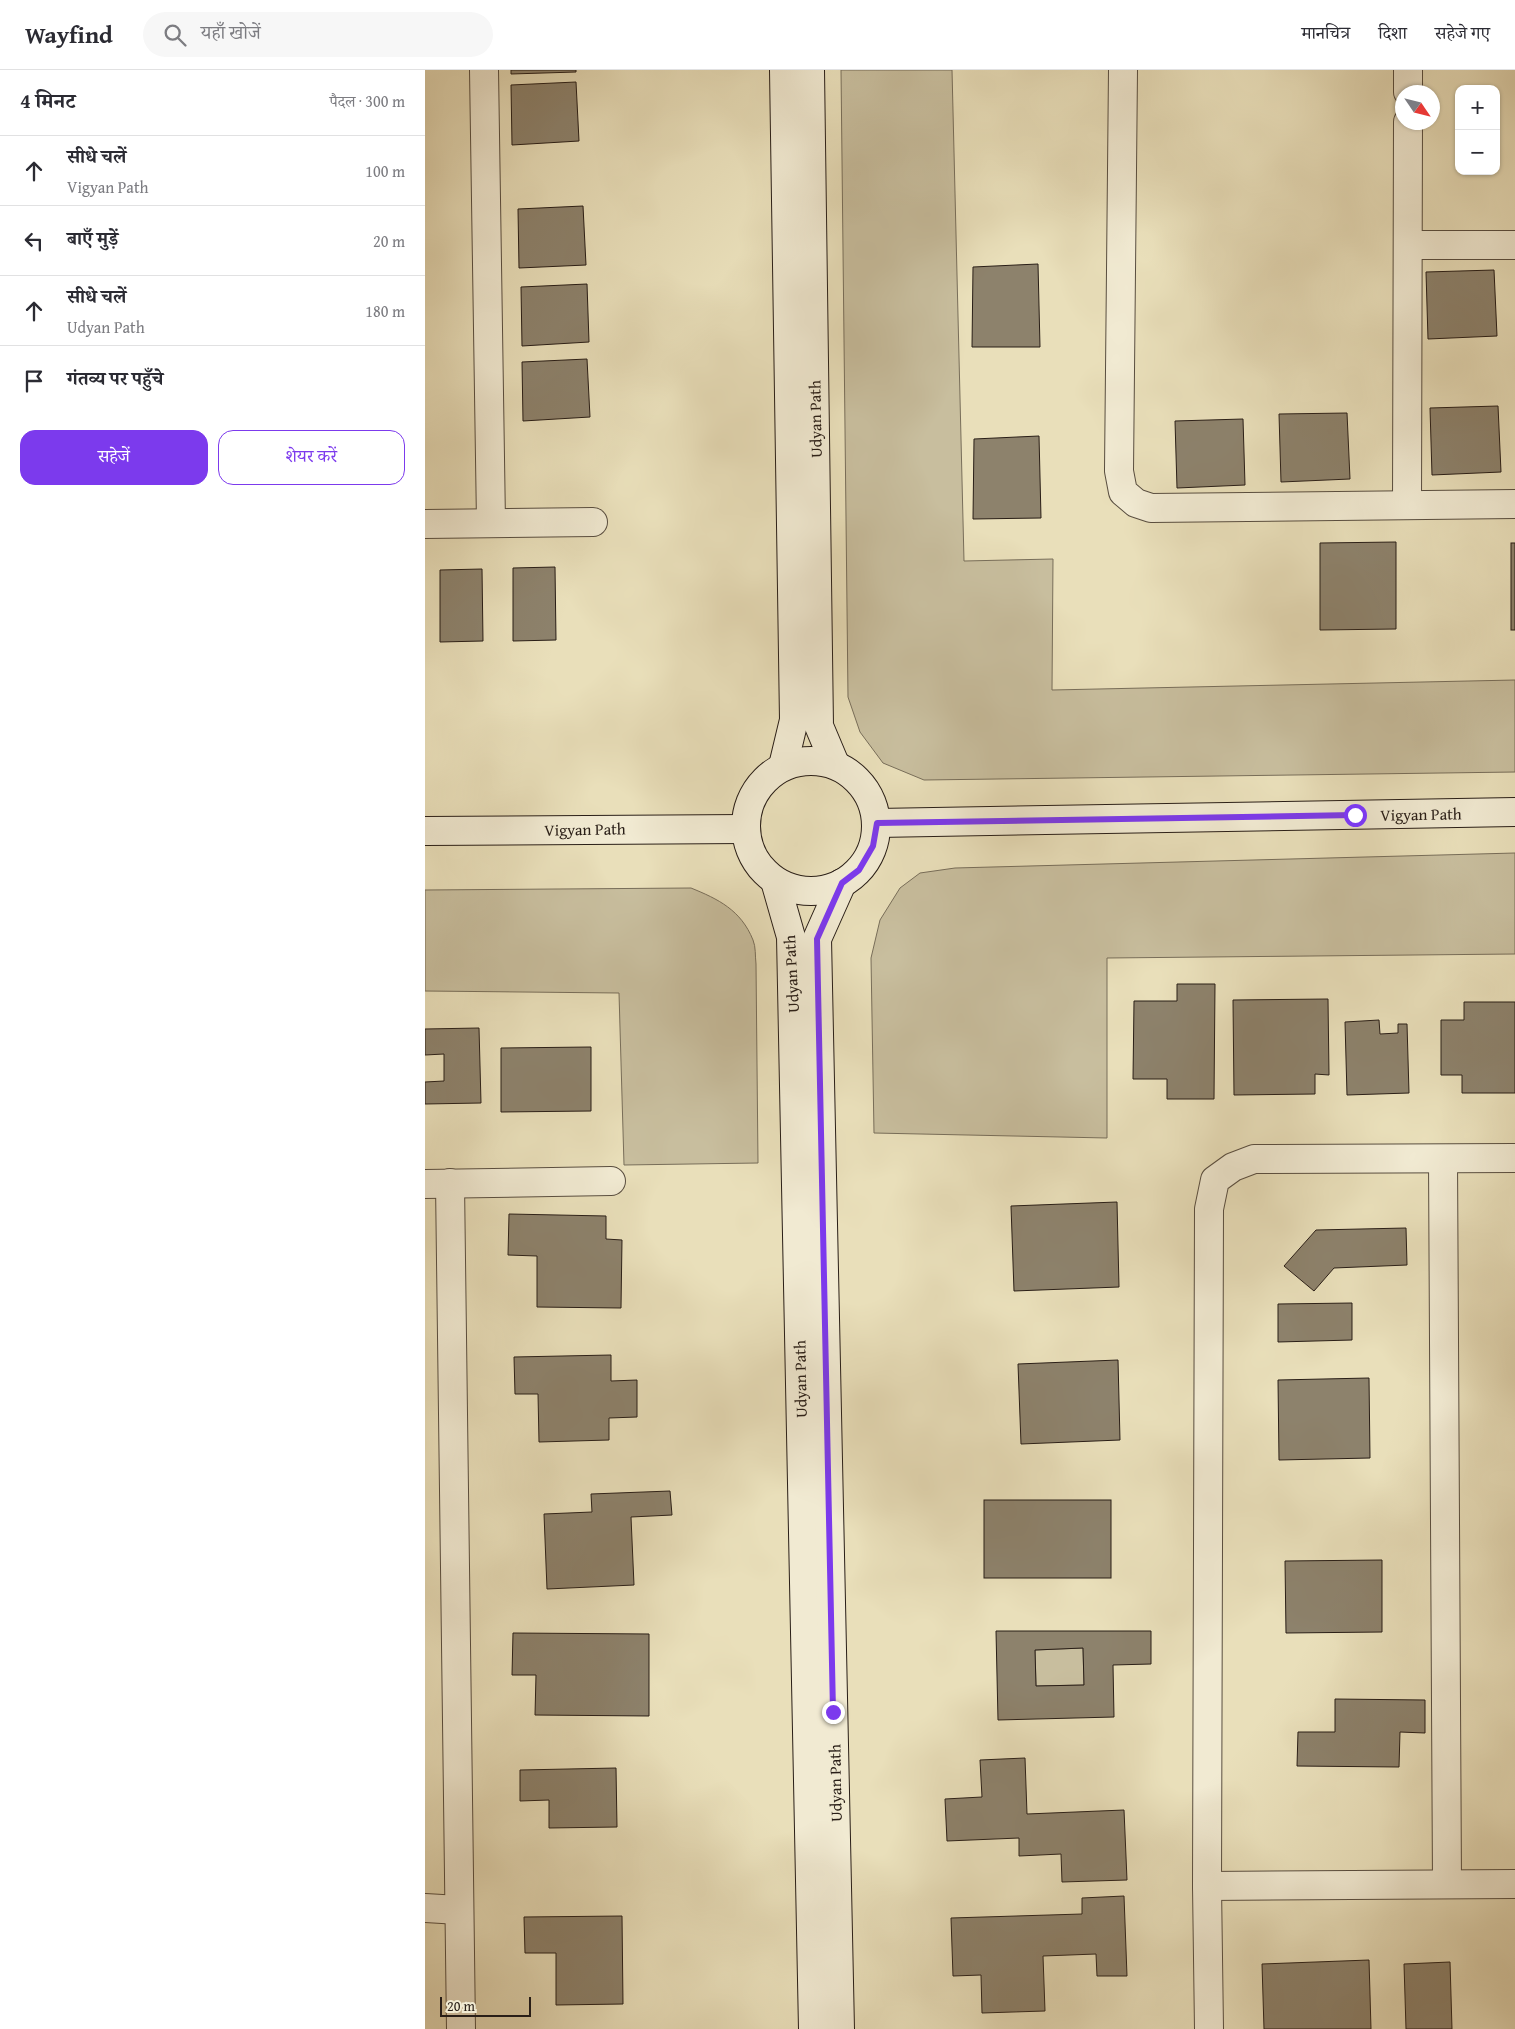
<!DOCTYPE html>
<html lang="hi">
<meta charset="utf-8">
<style>
:root{--surface:#fff;--page:#f7f7f7;--text:#2b2b33;--muted:#7c7c81;--line:#e1e1e2;--accent:#7c3aed}
body{margin:0;font-family:"Gentium Book Plus","Noto Serif Devanagari",serif;background:var(--page);color:var(--text)}
.controls{position:absolute;right:15px;top:15px;display:grid;overflow:hidden;border-radius:10px;box-shadow:0 1px 4px #0004}
.controls button{width:45px;height:45px;display:grid;place-items:center;padding:0;border:0;border-bottom:1px solid var(--line);background:var(--surface);color:var(--text);font:25px sans-serif}
.compass{position:absolute;left:970px;top:15px;width:45px;height:45px;border-radius:50%;background:var(--surface);box-shadow:0 1px 4px #0004;rotate:125deg}
.scale{position:absolute;left:15px;bottom:12px;width:91px;box-sizing:border-box;padding-left:5px;border:2px solid #291e17;border-top:0;font-size:14px;line-height:18px;white-space:nowrap;color:#291e17;-webkit-text-stroke:4px #f1ead2;paint-order:stroke}
.stop{position:absolute;width:15px;height:15px;margin:-11px;border:4px solid #7c3aed;border-radius:50%;background:#fff}
.stop.end{background:#7c3aed;border-color:#fff;box-shadow:0 1px 5px #0008}
.list{margin:0;padding:0;list-style:none}
h2{display:flex;justify-content:space-between;align-items:center;height:65px;margin:0;padding:0 20px;font-size:21px}
h2 small{font-size:16px;font-weight:400;color:var(--muted)}
.list li{display:grid;grid-template-columns:32px 1fr auto;gap:15px;align-items:center;box-sizing:border-box;height:70px;padding:0 20px;border-top:1px solid var(--line)}
.list b{display:block;font-size:19px;white-space:nowrap}
.list p{margin:0;font-size:16px;white-space:nowrap;color:var(--muted)}
.list em{font-size:16px;font-style:normal;color:var(--muted)}
.actions{display:flex;gap:10px;padding:15px 20px}
.actions a{flex:1;padding:11px 0;border:1px solid var(--accent);border-radius:15px;text-align:center;font-size:18px;color:var(--accent)}
.actions .main{background:var(--accent);color:#fff}
.icon{flex:none;width:28px;height:28px;fill:none;stroke:currentColor;stroke-width:2;stroke-linecap:round;stroke-linejoin:round}
.map{position:relative;flex:none;width:1090px;height:1959px;overflow:hidden}
header{display:flex;align-items:center;gap:30px;box-sizing:border-box;height:70px;padding:0 25px;background:var(--surface);border-bottom:1px solid var(--line)}
header strong{font-size:24px}
nav{display:flex;gap:28px;margin-inline-start:auto;font-size:18px}
.search{width:350px;height:45px;background:var(--page);display:flex;align-items:center;gap:12px;box-sizing:border-box;padding:0 18px;border-radius:28px;color:var(--muted);font-size:19px}
main{display:flex}
aside{flex:1;background:var(--surface)}
.map>svg:first-child{display:block}
.green{fill:#c8be9e;stroke:#786e5a}
.building{fill:#8d826c;stroke:#291e17;fill-rule:evenodd}
.lines{fill:none;stroke-linecap:round;stroke-linejoin:round}
.street-casing{stroke:#594e40;stroke-width:30}
.secondary-casing{stroke:#291e17;stroke-width:30}
.street{stroke:#f1ead2;stroke-width:28}
.secondary{stroke:#f1ead2;stroke-width:28}
.route{stroke:#7c3aed;stroke-width:6}
.labels{text-anchor:middle;stroke-width:4.5;stroke-linejoin:round;paint-order:stroke}
.street-label{font-size:16px;fill:#291e17;stroke:#f1ead2}
</style>
<header>
<strong>Wayfind</strong>
<div class="search"><svg class="icon" aria-label="search" viewBox="0 0 24 24"><circle cx="10" cy="10" r="6"/><path d="M15 15l6 6"/></svg>यहाँ खोजें</div>
<nav><a>मानचित्र</a><a>दिशा</a><a>सहेजे गए</a></nav>
</header>
<main>
<aside>
<h2>4 मिनट<small>पैदल · 300 m</small></h2>
<ul class="list">
<li><svg class="icon" aria-label="ahead" viewBox="0 0 24 24"><path d="M12 20V5M6 11l6-6 6 6"/></svg><div><b>सीधे चलें</b><p>Vigyan Path</p></div><em>100 m</em></li>
<li><svg class="icon" aria-label="left" viewBox="0 0 24 24"><path d="M17 20v-9H6M10 6l-5 5 5 5"/></svg><div><b>बाएँ मुड़ें</b></div><em>20 m</em></li>
<li><svg class="icon" aria-label="ahead" viewBox="0 0 24 24"><path d="M12 20V5M6 11l6-6 6 6"/></svg><div><b>सीधे चलें</b><p>Udyan Path</p></div><em>180 m</em></li>
<li><svg class="icon" aria-label="arrive" viewBox="0 0 24 24"><path d="M6 21V4h12l-3 4 3 4H6"/></svg><div><b>गंतव्य पर पहुँचे</b></div></li>
</ul>
<div class="actions"><a class="main">सहेजें</a><a>शेयर करें</a></div>
</aside>
<div class="map">
<svg width="1090" height="1959" viewBox="0 0 1090 1959">
<rect width="100%" height="100%" fill="#e9dfba"/>
<filter id="stains"><feTurbulence type="fractalNoise" baseFrequency=".004" numOctaves="4"/><feColorMatrix values="0 0 0 0 .2 0 0 0 0 .09 0 0 0 0 .02 0 0 0 .5 -.17"/></filter>
<radialGradient id="worn" r=".72"><stop offset=".6" stop-color="#630" stop-opacity="0"/><stop offset="1" stop-color="#630" stop-opacity=".3"/></radialGradient>
<!-- green -->
<g class="green">
<path d="M 416,0 L 527,0 L 539,491 L 628,489 L 627,620 L 1090,610 L 1090,702 L 499,710 L 458,693 L 435,662 L 423,627 Z"/>
<path d="M 1090,783 L 1090,884 L 682,888 L 682,1068 L 449,1063 L 446,888 L 455,850 L 475,818 L 495,803 L 530,798 Z"/>
<path d="M 266,818 C 293,829 316,840 328,870 C 331,877 330,886 331,894 L 333,1093 L 199,1095 L 194,923 L 0,921 L 0,820 Z"/>
<path d="M 658,1578 L 659,1615 L 611,1616 L 610,1580 Z"/>
</g>
<!-- building -->
<g class="building">
<path d="M 86,0 L 151,0 L 151,2 L 86,4 Z"/>
<path d="M 151,12 L 154,71 L 87,75 L 86,15 Z"/>
<path d="M 158,136 L 161,195 L 94,198 L 93,139 Z"/>
<path d="M 613,194 L 615,277 L 547,277 L 548,197 Z"/>
<path d="M 1069,200 L 1072,266 L 1003,269 L 1001,202 Z"/>
<path d="M 162,214 L 164,272 L 97,276 L 96,217 Z"/>
<path d="M 162,289 L 165,347 L 98,351 L 97,292 Z"/>
<path d="M 1073,336 L 1076,402 L 1007,405 L 1005,338 Z"/>
<path d="M 922,343 L 925,409 L 856,412 L 854,344 Z"/>
<path d="M 818,349 L 820,415 L 752,418 L 750,351 Z"/>
<path d="M 614,366 L 616,448 L 548,449 L 549,369 Z"/>
<path d="M 971,472 L 971,559 L 895,560 L 895,473 Z"/>
<rect x="1086" y="473" width="4" height="87"/>
<path d="M 130,497 L 131,570 L 88,571 L 88,498 Z"/>
<path d="M 57,499 L 58,571 L 15,572 L 15,500 Z"/>
<path d="M 752,914 L 790,914 L 789,1029 L 742,1029 L 742,1009 L 708,1009 L 709,931 L 752,931 Z"/>
<path d="M 903,929 L 904,1005 L 890,1004 L 890,1024 L 809,1025 L 808,930 Z"/>
<path d="M 1039,932 L 1090,932 L 1090,1023 L 1037,1023 L 1037,1005 L 1016,1005 L 1016,950 L 1039,950 Z"/>
<path d="M 954,950 L 955,964 L 973,963 L 973,954 L 982,954 L 984,1023 L 922,1025 L 920,952 Z"/>
<path d="M 54,958 L 56,1033 L 0,1034 L 0,1012 L 19,1011 L 19,984 L 0,985 L 0,959 Z"/>
<path d="M 166,977 L 166,1041 L 76,1042 L 76,978 Z"/>
<path d="M 692,1132 L 694,1217 L 589,1221 L 586,1136 Z"/>
<path d="M 84,1144 L 181,1146 L 181,1169 L 197,1170 L 196,1238 L 112,1237 L 112,1186 L 83,1185 Z"/>
<path d="M 981,1158 L 982,1195 L 909,1198 L 889,1221 L 859,1196 L 891,1160 Z"/>
<path d="M 927,1233 L 927,1270 L 853,1272 L 853,1234 Z"/>
<path d="M 186,1285 L 186,1311 L 212,1310 L 212,1347 L 184,1348 L 184,1370 L 114,1372 L 113,1324 L 90,1324 L 89,1287 Z"/>
<path d="M 693,1290 L 695,1370 L 596,1374 L 593,1294 Z"/>
<path d="M 944,1308 L 945,1388 L 854,1390 L 853,1310 Z"/>
<path d="M 245,1421 L 247,1445 L 206,1447 L 209,1515 L 122,1519 L 119,1444 L 167,1442 L 166,1424 Z"/>
<rect x="559" y="1430" width="127" height="78"/>
<path d="M 957,1490 L 957,1562 L 861,1563 L 860,1491 Z"/>
<path d="M 571,1561 L 726,1561 L 726,1594 L 688,1595 L 689,1647 L 573,1650 ZM 658,1578 L 659,1615 L 611,1616 L 610,1580 Z"/>
<path d="M 88,1563 L 224,1564 L 224,1646 L 110,1645 L 111,1605 L 87,1605 Z"/>
<path d="M 910,1629 L 1000,1630 L 1000,1663 L 975,1662 L 974,1697 L 872,1696 L 873,1662 L 910,1662 Z"/>
<path d="M 600,1688 L 602,1744 L 699,1740 L 702,1810 L 637,1812 L 636,1784 L 594,1786 L 594,1768 L 522,1771 L 520,1729 L 557,1727 L 555,1690 Z"/>
<path d="M 191,1698 L 192,1757 L 124,1758 L 124,1730 L 95,1731 L 95,1700 Z"/>
<path d="M 699,1826 L 702,1906 L 672,1906 L 671,1884 L 618,1886 L 620,1941 L 557,1943 L 556,1905 L 528,1906 L 526,1848 L 657,1844 L 657,1828 Z"/>
<path d="M 197,1846 L 198,1934 L 131,1935 L 131,1883 L 100,1883 L 99,1847 Z"/>
<path d="M 944,1890 L 946,1959 L 839,1959 L 837,1894 Z"/>
<path d="M 1025,1892 L 1027,1959 L 981,1959 L 979,1894 Z"/>
</g>
<g class="lines">
<!-- street casing -->
<g class="street-casing">
<g id="street">
<path d="M 59,0 L 66,453"/>
<path d="M 698,0 L 694,401 L 698,422 L 711,433 L 726,438 L 1090,434"/>
<path d="M 983,22 L 983,0"/>
<path d="M 983,175 L 1090,175"/>
<path d="M 982,435 L 983,52"/>
<path d="M 0,454 L 168,452"/>
<path d="M 1018,1089 L 1022,1814"/>
<path d="M 25,1113 L 36,1959"/>
<path d="M 0,1114 L 186,1111"/>
<path d="M 782,1816 L 1090,1814"/>
<path d="M 0,1838 L 34,1840"/>
<path d="M 784,1959 L 782,1816 L 784,1139 L 790,1110 L 808,1097 L 829,1089 L 1090,1088"/>
</g>
</g>
<!-- secondary casing -->
<g class="secondary-casing">
<g id="secondary">
<path d="M 385,0 L 394,656 L 410,694"/>
<circle cx="386" cy="756" r="65"/>
<path d="M 358,696 L 369,650 L 359,0"/>
<path d="M 452,753 L 1090,742"/>
<path d="M 0,761 L 320,759"/>
<path d="M 350,811 L 366,867 L 388,1959"/>
<path d="M 415,1959 L 392,869 L 417,813"/>
</g>
</g>
<!-- street -->
<use href="#street" class="street"/>
<!-- secondary -->
<use href="#secondary" class="secondary"/>
</g>
<g class="lines">
<!-- route -->
<path class="route" d="M 408,1642 L 392,869 L 417,813 L 434,800 L 448,776 L 452,753 L 930,745"/>
</g>
<g class="labels">
<!-- street labels -->
<g class="street-label">
<text transform="translate(390 349) rotate(-91)" y="6">Udyan Path</text>
<text transform="translate(996 744) rotate(-1)" y="6">Vigyan Path</text>
<text transform="translate(160 759) rotate(-1)" y="6">Vigyan Path</text>
<text transform="translate(366 904) rotate(-93)" y="6">Udyan Path</text>
<text transform="translate(375 1309) rotate(-91)" y="6">Udyan Path</text>
<text transform="translate(410 1713) rotate(-91)" y="6">Udyan Path</text>
</g>
</g>
<rect width="100%" height="100%" filter="url(#stains)"/>
<rect width="100%" height="100%" fill="url(#worn)"/>
</svg>
<div class="controls">
<button>+</button>
<button>−</button>
</div>
<svg class="compass" viewBox="-18 -18 36 36"><path d="M0-13l5 13h-10z" fill="#e53935"/><path d="M0 13l5-13h-10z" fill="#7c7c81"/></svg>
<div class="scale">20 m</div>
<div class="stop" style="left:930px;top:745px"></div>
<div class="stop end" style="left:408px;top:1642px"></div>
</div>
</main>
